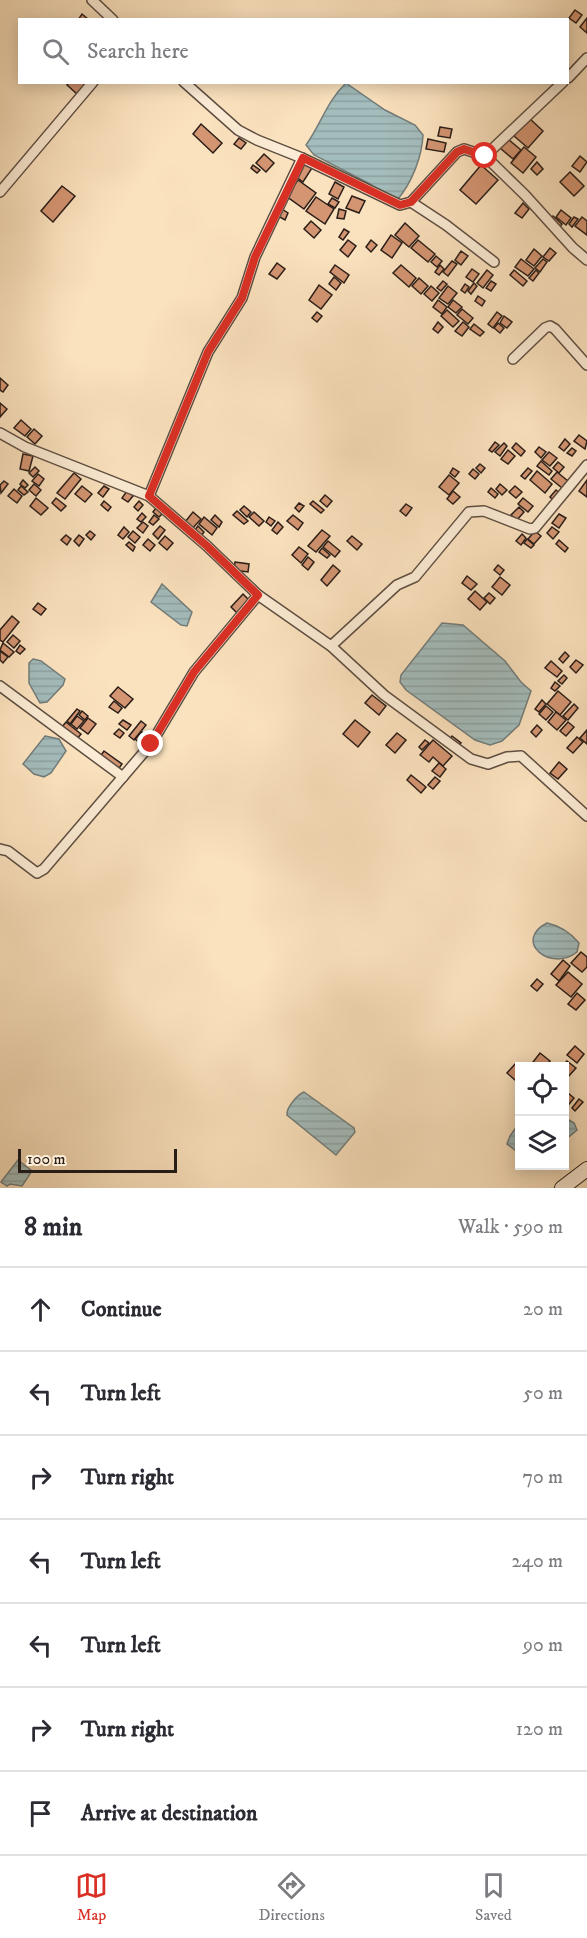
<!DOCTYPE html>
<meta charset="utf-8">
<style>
:root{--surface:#fff;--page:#f2f2f3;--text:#2b2b33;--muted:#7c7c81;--line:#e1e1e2;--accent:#d93025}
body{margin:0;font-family:"IM FELL DW Pica",serif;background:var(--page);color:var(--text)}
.controls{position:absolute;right:18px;bottom:18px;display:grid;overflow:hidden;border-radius:0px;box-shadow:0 3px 15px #0003}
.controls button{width:54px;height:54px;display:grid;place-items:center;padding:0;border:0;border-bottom:2px solid var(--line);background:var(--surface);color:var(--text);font:30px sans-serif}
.scale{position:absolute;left:18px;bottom:15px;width:159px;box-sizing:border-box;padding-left:6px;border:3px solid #291d18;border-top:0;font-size:16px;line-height:21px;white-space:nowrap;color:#291d18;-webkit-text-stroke:4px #fcecd5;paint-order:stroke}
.stop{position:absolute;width:18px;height:18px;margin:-14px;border:4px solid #d93025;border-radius:50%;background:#fff}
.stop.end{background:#d93025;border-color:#fff;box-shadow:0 2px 6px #0008}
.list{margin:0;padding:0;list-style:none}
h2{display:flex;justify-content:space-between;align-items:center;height:78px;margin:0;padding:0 24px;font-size:26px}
h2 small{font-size:20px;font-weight:400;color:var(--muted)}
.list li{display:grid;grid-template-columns:39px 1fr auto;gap:18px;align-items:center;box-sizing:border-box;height:84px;padding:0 24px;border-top:2px solid var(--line)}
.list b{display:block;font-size:22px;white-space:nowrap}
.list em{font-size:20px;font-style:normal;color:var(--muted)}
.icon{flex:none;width:33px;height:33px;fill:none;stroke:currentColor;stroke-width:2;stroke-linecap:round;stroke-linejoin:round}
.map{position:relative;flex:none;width:587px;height:1188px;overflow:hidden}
.search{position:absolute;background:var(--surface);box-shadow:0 3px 15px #0003;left:18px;right:18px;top:18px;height:66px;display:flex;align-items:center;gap:15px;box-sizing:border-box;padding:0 21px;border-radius:0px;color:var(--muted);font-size:22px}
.sheet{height:666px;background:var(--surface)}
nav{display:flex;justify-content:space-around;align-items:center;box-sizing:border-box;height:84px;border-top:2px solid var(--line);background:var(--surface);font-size:16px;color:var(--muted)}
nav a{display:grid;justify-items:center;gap:3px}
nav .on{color:var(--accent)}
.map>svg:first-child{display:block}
.water{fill:url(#water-rules);stroke:#727c7a;stroke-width:1.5}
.building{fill:#d49572;stroke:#291d18;stroke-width:1.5}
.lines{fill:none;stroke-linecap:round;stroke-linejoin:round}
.street-casing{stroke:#5e4e42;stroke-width:12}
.secondary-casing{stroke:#291d18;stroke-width:16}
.street{stroke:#fcecd5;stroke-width:9}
.secondary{stroke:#fcecd5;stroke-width:14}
.route{stroke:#d93025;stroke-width:8}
</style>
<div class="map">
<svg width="587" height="1188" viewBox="0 0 587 1188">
<defs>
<pattern id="water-rules" width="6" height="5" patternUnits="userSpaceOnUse" patternTransform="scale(1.5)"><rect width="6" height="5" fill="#a3bcbc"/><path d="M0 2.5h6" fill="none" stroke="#8ca1a1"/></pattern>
</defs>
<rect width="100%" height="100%" fill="#fbe2be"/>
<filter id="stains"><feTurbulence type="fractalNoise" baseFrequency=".00333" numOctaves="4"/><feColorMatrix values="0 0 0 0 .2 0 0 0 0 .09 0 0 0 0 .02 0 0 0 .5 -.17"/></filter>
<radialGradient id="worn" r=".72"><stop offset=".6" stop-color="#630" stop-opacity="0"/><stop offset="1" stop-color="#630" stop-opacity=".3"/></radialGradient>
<!-- water -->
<g class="water">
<path d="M 346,83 L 385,110 L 415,125 L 423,135 C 422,157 412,182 398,199 L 384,195 L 370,184 L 314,155 L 306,145 C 321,124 327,101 346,83 Z"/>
<path d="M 162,584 L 192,612 L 187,626 L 181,625 L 151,602 Z"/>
<path d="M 442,623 L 463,625 L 505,661 L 521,682 L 531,691 L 519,725 L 502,741 L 490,745 L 475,740 L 406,690 L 400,682 L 401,675 Z"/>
<path d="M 33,659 L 41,661 L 65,679 L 63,685 L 47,702 L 40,703 L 29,683 L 29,663 Z"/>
<path d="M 45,736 L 59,739 L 66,751 L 51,773 L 44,777 L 34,774 L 23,764 Z"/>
<path d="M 547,923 C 561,926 570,932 579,943 L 577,952 C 551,973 512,941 547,923 Z"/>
<path d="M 304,1092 L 354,1128 L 355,1132 L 336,1155 L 287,1115 C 286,1108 297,1095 304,1092 Z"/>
<path d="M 564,1117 L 574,1123 L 577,1130 L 565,1140 Z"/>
<path d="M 519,1123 L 519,1153 L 507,1144 L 510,1136 Z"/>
<path d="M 18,1160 L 32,1171 L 22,1186 L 10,1184 L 7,1186 L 1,1182 Z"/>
</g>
<!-- building -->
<g class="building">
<path d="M 575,10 L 582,15 L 576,23 L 569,18 Z"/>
<path d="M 82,14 L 89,20 L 78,20 Z"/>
<path d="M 587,18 L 587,33 L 580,27 Z"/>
<path d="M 69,82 L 84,82 L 87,85 L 78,95 L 67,85 Z"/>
<path d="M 529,118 L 543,131 L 528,148 L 514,136 Z"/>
<path d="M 201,124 L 222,143 L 213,153 L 193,134 Z"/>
<path d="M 440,127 L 452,129 L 450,138 L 438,136 Z"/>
<path d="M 239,138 L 246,143 L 241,149 L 234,144 Z"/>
<path d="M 428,139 L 446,143 L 444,152 L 426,149 Z"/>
<path d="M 508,139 L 521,150 L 513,159 L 500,148 Z"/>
<path d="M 524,147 L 536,157 L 523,173 L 511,163 Z"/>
<path d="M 264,154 L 274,163 L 266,172 L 256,163 Z"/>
<path d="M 580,156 L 587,162 L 580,172 L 572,166 Z"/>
<path d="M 537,162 L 543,169 L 537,175 L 531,169 Z"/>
<path d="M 305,163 L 312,168 L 303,182 L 295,176 Z"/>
<path d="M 253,165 L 260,170 L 257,173 L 251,168 Z"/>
<path d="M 481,165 L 498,180 L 476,204 L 460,190 Z"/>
<path d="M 570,172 L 584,186 L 574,196 L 560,182 Z"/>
<path d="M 298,180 L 316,193 L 304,209 L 286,196 Z"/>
<path d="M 335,182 L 344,187 L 338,199 L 329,194 Z"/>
<path d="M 62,186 L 75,196 L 53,222 L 41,211 Z"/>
<path d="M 352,196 L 365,201 L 359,213 L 346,208 Z"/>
<path d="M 316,197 L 334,209 L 325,224 L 306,211 Z"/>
<path d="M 332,198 L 339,202 L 335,208 L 328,204 Z"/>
<path d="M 523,203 L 529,209 L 522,218 L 515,213 Z"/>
<path d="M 282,209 L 288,213 L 285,220 L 278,216 Z"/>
<path d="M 339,209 L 346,211 L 344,219 L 337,218 Z"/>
<path d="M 561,210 L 571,218 L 566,225 L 556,217 Z"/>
<path d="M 553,216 L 562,224 L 559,228 L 550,219 Z"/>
<path d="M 574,217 L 578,219 L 572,227 L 569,224 Z"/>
<path d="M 582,217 L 587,221 L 587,235 L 575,226 Z"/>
<path d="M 311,221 L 321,230 L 314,238 L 304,229 Z"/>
<path d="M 405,223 L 419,236 L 409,247 L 395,235 Z"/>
<path d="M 344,229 L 349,232 L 343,240 L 339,237 Z"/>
<path d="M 391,235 L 402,243 L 392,258 L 381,250 Z"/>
<path d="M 348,240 L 356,246 L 348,257 L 340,250 Z"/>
<path d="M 371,240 L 377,245 L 371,252 L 366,247 Z"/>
<path d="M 418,240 L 435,254 L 428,262 L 411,248 Z"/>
<path d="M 550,248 L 556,253 L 549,261 L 543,257 Z"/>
<path d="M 534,249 L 542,256 L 534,266 L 526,260 Z"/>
<path d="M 461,251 L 468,256 L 461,265 L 455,260 Z"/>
<path d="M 436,256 L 442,261 L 437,267 L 431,262 Z"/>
<path d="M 521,259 L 534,269 L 528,276 L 515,267 Z"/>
<path d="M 543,259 L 547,262 L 540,272 L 535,268 Z"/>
<path d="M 452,261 L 457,264 L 448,276 L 443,272 Z"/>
<path d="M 277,263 L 285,269 L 277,279 L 269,274 Z"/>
<path d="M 335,265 L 349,275 L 344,283 L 330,272 Z"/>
<path d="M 401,265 L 416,278 L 409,287 L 393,273 Z"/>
<path d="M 440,265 L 444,269 L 439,275 L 435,272 Z"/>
<path d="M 472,269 L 479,274 L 473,282 L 466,277 Z"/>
<path d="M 487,270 L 493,275 L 483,288 L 477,283 Z"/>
<path d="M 514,270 L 527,281 L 523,286 L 510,275 Z"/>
<path d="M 536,270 L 539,273 L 533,281 L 529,278 Z"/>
<path d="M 334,277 L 341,283 L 336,290 L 329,284 Z"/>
<path d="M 419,278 L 428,286 L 421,294 L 412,286 Z"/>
<path d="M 443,281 L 447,284 L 441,291 L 437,288 Z"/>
<path d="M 491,281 L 496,284 L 491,291 L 486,288 Z"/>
<path d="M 474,283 L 477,286 L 471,294 L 468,291 Z"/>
<path d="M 465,284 L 469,287 L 465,293 L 461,290 Z"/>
<path d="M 319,285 L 332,295 L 321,309 L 309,300 Z"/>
<path d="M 431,286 L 439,293 L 432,301 L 424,294 Z"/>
<path d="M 448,286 L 457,293 L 448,304 L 439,298 Z"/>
<path d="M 478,296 L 485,301 L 482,306 L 475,301 Z"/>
<path d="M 438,300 L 447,307 L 442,314 L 433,307 Z"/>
<path d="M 453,300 L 462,307 L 456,313 L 448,307 Z"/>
<path d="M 462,309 L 473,318 L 468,324 L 457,315 Z"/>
<path d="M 447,310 L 459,321 L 453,327 L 441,316 Z"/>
<path d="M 317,312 L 322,316 L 317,322 L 312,318 Z"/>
<path d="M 497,312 L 502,316 L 493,328 L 488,324 Z"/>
<path d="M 504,316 L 512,322 L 507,328 L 500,323 Z"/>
<path d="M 438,322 L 443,327 L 438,333 L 433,329 Z"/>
<path d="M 463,322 L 469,327 L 462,336 L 455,331 Z"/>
<path d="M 498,323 L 504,328 L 500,333 L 494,328 Z"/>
<path d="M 474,324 L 484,332 L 480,336 L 470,329 Z"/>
<path d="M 0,378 L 8,385 L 3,392 L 0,390 Z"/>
<path d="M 0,403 L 7,409 L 0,417 Z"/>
<path d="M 21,420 L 31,429 L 25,436 L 14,428 Z"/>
<path d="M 34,429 L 42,436 L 35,444 L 27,437 Z"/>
<path d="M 579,435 L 587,441 L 585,449 L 574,441 Z"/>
<path d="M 565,439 L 570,444 L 564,451 L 559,447 Z"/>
<path d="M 495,442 L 499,445 L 492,452 L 489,450 Z"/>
<path d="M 504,443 L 507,446 L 500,456 L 495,452 Z"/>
<path d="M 516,443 L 525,451 L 521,456 L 512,448 Z"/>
<path d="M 539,447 L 546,452 L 541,458 L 535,452 Z"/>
<path d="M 572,448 L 576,451 L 572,456 L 567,453 Z"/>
<path d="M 508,450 L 515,456 L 508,464 L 501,459 Z"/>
<path d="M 549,452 L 557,458 L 550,466 L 542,460 Z"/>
<path d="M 23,454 L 33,456 L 29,471 L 20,469 Z"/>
<path d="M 541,461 L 552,471 L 549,475 L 537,466 Z"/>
<path d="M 558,462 L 564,467 L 559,473 L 553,468 Z"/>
<path d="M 480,464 L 485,468 L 481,473 L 476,468 Z"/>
<path d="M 35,467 L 39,471 L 33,477 L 29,473 Z"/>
<path d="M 453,468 L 459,472 L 455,477 L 450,473 Z"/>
<path d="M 528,468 L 532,471 L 525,479 L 521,476 Z"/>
<path d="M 473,469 L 479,474 L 475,479 L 469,474 Z"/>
<path d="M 537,471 L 552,484 L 545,493 L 530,480 Z"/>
<path d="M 557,472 L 568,481 L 562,488 L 551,479 Z"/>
<path d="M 74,473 L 81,479 L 65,499 L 57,493 Z"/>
<path d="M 38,474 L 44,479 L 39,486 L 32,481 Z"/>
<path d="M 449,475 L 459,483 L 449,495 L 439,487 Z"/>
<path d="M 23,480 L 28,485 L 25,488 L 20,484 Z"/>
<path d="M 587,480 L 587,497 L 579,491 Z"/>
<path d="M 4,481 L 8,484 L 1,493 L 0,485 Z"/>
<path d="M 34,484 L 41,490 L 36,496 L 29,490 Z"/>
<path d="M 500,484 L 507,490 L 502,495 L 496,489 Z"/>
<path d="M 21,486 L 28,492 L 24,495 L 18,490 Z"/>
<path d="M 82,486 L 92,494 L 85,502 L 75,494 Z"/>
<path d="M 104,486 L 109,489 L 103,497 L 98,493 Z"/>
<path d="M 515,486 L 522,492 L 516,498 L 509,492 Z"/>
<path d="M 491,488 L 498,494 L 495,498 L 488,492 Z"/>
<path d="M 14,489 L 22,496 L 17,503 L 8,496 Z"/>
<path d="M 556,490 L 560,493 L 554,501 L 550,497 Z"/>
<path d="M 127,491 L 133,496 L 128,502 L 122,498 Z"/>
<path d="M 453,491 L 460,497 L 453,504 L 447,499 Z"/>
<path d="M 325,495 L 332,501 L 327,507 L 320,501 Z"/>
<path d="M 36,498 L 48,508 L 41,515 L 30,506 Z"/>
<path d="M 56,498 L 66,506 L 61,511 L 52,503 Z"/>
<path d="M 523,498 L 533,506 L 528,512 L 518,504 Z"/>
<path d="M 104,501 L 111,507 L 108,511 L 101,505 Z"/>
<path d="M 139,501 L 143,505 L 138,511 L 134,507 Z"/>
<path d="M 313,501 L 324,510 L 321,513 L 310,504 Z"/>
<path d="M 299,503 L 304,506 L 299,512 L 295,508 Z"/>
<path d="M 406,504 L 412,508 L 406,516 L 400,511 Z"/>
<path d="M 244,506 L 251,512 L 247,517 L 240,510 Z"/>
<path d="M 519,507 L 524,512 L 517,520 L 511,515 Z"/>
<path d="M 156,508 L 163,513 L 159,517 L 153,512 Z"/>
<path d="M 237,511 L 248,521 L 244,524 L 233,515 Z"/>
<path d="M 193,512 L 201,519 L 192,529 L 185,522 Z"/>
<path d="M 254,512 L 264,521 L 259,526 L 249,517 Z"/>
<path d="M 142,513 L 146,517 L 141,522 L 137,519 Z"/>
<path d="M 559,514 L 566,518 L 559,528 L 552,523 Z"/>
<path d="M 154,515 L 159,519 L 153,525 L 149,522 Z"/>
<path d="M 215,515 L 222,522 L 219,527 L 211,520 Z"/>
<path d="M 293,515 L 303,523 L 298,530 L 287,521 Z"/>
<path d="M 204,517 L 217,528 L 212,535 L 199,524 Z"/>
<path d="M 269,517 L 275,521 L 271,526 L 266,522 Z"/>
<path d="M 143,522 L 148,526 L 143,533 L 137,528 Z"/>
<path d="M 278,522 L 283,527 L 277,534 L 272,530 Z"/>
<path d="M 160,526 L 165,530 L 158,539 L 153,534 Z"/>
<path d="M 198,526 L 204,532 L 201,536 L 195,530 Z"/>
<path d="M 124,527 L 129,532 L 123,539 L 118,535 Z"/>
<path d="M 552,527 L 559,532 L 553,539 L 547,533 Z"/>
<path d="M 322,530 L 330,536 L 316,552 L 308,546 Z"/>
<path d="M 90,531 L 95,535 L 91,540 L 86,535 Z"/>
<path d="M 133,531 L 140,537 L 135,543 L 128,537 Z"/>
<path d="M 535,531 L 541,536 L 534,544 L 528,539 Z"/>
<path d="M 522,534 L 526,538 L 521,545 L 516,541 Z"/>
<path d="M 66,535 L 71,539 L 67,545 L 61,540 Z"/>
<path d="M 79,535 L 84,539 L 79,546 L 74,541 Z"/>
<path d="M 165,536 L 173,543 L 167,550 L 159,543 Z"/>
<path d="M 352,536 L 362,544 L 357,550 L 347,541 Z"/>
<path d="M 148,539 L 155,545 L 150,551 L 143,545 Z"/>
<path d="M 527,539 L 534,545 L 531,548 L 524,543 Z"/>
<path d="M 559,540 L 568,548 L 565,552 L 556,544 Z"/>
<path d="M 328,541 L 340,551 L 335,557 L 323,547 Z"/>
<path d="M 129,542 L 135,547 L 133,551 L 126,545 Z"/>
<path d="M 299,547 L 308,554 L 301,563 L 292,555 Z"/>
<path d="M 322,548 L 330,555 L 327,558 L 319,552 Z"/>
<path d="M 308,557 L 314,562 L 308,570 L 302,565 Z"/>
<path d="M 235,562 L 249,564 L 248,572 L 234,570 Z"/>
<path d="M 333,565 L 340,571 L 327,586 L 321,580 Z"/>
<path d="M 498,565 L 504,570 L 500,575 L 494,570 Z"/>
<path d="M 467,576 L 477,584 L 471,590 L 462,583 Z"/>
<path d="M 500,577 L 510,585 L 502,595 L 492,587 Z"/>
<path d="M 475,591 L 487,602 L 480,610 L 468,599 Z"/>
<path d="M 489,593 L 495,598 L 490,604 L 484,598 Z"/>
<path d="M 243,594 L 250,601 L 238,614 L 231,607 Z"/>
<path d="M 38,603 L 46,609 L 41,615 L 33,609 Z"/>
<path d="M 12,616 L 19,622 L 3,642 L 0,640 L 0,630 Z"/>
<path d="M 13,635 L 20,641 L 14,648 L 7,642 Z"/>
<path d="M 3,643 L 14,652 L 9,657 L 0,650 Z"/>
<path d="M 20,645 L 25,649 L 20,654 L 16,651 Z"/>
<path d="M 0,651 L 8,657 L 3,663 L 0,660 Z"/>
<path d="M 565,652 L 569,656 L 563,663 L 559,659 Z"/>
<path d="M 576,660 L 583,665 L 576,673 L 570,667 Z"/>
<path d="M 551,661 L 562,671 L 557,677 L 545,668 Z"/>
<path d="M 564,675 L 567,678 L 562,684 L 558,681 Z"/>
<path d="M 555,682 L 560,686 L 555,691 L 551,688 Z"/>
<path d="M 118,687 L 133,699 L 125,708 L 110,696 Z"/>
<path d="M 558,691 L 571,702 L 560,715 L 547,704 Z"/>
<path d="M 372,695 L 386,706 L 379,715 L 365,703 Z"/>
<path d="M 542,700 L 546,704 L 539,712 L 535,709 Z"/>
<path d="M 114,701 L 122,708 L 118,713 L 109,707 Z"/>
<path d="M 574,704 L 578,708 L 568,720 L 563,716 Z"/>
<path d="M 546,706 L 553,712 L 546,720 L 539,714 Z"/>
<path d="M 77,709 L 80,711 L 70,724 L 67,721 Z"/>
<path d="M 82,711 L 88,716 L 85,720 L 79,715 Z"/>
<path d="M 556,712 L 566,720 L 557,730 L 548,722 Z"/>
<path d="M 77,716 L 84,721 L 77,729 L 71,724 Z"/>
<path d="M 88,718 L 96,724 L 88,734 L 80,728 Z"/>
<path d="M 123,720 L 131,725 L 127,730 L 119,724 Z"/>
<path d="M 355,720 L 370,732 L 358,747 L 343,734 Z"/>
<path d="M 141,721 L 146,725 L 134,740 L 129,736 Z"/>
<path d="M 66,722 L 81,734 L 77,739 L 62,727 Z"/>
<path d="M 568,722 L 574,727 L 566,736 L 560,731 Z"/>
<path d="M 537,725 L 542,730 L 536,737 L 531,732 Z"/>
<path d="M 119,729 L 124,733 L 120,738 L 114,734 Z"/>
<path d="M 587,730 L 587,744 L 580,738 Z"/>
<path d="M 142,732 L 147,736 L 141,744 L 135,739 Z"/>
<path d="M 397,733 L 406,740 L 395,753 L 386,745 Z"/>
<path d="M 452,736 L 461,743 L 458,747 L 449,740 Z"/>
<path d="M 577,737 L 583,742 L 573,753 L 567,748 Z"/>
<path d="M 425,740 L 429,743 L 422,750 L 419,747 Z"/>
<path d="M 433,740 L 452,756 L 443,766 L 433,757 L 429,762 L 420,755 Z"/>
<path d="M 104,751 L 122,764 L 117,771 L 99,758 Z"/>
<path d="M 559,762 L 567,769 L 558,779 L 550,773 Z"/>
<path d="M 439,763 L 446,769 L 440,777 L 432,771 Z"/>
<path d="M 411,775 L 426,787 L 421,793 L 407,780 Z"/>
<path d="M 435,777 L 440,781 L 433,789 L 428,785 Z"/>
<path d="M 581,952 L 587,957 L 587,967 L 582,972 L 571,963 Z"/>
<path d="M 563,960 L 570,966 L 559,981 L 551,974 Z"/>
<path d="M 568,972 L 582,984 L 571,997 L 556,985 Z"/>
<path d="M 537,979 L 543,984 L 537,991 L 531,986 Z"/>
<path d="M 577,993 L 585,1000 L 576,1010 L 568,1004 Z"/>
<path d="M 575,1046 L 584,1054 L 577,1063 L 567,1055 Z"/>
<path d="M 540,1053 L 550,1061 L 545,1066 L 530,1066 Z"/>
<path d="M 567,1061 L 576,1068 L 568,1077 L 564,1073 L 564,1066 L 562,1066 Z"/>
<path d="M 516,1063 L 520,1067 L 520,1074 L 515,1080 L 507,1073 Z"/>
<path d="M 568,1093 L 574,1098 L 565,1109 L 564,1096 Z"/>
<path d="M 579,1099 L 583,1102 L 575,1111 L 572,1108 Z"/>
</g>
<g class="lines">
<!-- street casing -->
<g class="street-casing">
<g id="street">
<path d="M 92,0 L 113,20"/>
<path d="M 568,78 L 587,58"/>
<path d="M 184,82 L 238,130 L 257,140 L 302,158 L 400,205 L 411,202 L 457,152 L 464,149 L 485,156 L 563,82"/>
<path d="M 485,156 L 525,195 L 573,248 L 587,260"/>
<path d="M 0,192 L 93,82"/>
<path d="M 411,202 L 446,225 L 494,262"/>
<path d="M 513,359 L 545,328 L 550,326 L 555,329 L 587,365"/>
<path d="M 0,433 L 25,447 L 149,496 L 208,352 L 242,298 L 255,257 L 302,158"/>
<path d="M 149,496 L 207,546 L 258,595"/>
<path d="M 331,646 L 397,585 L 415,577 L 469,512 L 484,511 L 530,529 L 535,528 L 587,465"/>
<path d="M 0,686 L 123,777"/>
<path d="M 0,849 L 8,851 L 37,873 L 44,869 L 151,744 L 194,672 L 258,595 L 331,646 L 384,695 L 471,759 L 488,764 L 507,757 L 521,756 L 587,816"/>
</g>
</g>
<!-- secondary casing -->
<g class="secondary-casing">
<path id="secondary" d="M 562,1188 L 587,1169"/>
</g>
<!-- street -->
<use href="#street" class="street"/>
<!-- secondary -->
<use href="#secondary" class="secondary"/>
</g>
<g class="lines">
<!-- route -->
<path class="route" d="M 151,744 L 194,672 L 258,595 L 207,546 L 149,496 L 208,352 L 242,298 L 255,257 L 303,158 L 400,205 L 411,202 L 457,152 L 464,149 L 485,156"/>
</g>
<rect width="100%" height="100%" filter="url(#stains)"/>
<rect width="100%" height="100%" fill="url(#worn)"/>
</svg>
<div class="controls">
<button><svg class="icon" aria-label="locate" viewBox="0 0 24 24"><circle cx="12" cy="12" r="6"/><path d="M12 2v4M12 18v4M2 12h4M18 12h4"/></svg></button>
<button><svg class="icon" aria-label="layers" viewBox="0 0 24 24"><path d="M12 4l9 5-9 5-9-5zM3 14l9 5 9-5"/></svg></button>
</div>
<div class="scale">100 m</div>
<div class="stop" style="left:485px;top:156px"></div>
<div class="stop end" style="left:151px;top:744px"></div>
<div class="search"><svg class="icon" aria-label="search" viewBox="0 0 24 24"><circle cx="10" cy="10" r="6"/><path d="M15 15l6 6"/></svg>Search here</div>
</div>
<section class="sheet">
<h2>8 min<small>Walk · 590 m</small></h2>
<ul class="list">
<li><svg class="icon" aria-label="ahead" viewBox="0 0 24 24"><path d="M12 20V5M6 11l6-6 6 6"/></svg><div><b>Continue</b></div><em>20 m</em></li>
<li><svg class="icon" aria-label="left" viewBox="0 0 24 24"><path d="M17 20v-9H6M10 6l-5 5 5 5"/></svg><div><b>Turn left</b></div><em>50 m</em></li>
<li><svg class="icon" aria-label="right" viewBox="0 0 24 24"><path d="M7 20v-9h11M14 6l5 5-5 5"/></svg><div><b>Turn right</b></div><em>70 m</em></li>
<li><svg class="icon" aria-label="left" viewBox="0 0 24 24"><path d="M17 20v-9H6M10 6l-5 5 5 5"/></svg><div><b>Turn left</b></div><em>240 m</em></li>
<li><svg class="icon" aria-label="left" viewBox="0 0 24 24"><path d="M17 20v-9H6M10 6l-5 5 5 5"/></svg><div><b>Turn left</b></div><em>90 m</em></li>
<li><svg class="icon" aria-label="right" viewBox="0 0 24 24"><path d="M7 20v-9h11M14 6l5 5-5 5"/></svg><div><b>Turn right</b></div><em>120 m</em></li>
<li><svg class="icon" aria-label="arrive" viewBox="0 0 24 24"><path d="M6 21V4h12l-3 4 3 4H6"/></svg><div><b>Arrive at destination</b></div></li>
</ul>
</section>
<nav>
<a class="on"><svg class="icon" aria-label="map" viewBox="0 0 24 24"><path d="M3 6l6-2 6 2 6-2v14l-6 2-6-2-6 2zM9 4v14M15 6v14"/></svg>Map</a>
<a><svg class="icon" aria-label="directions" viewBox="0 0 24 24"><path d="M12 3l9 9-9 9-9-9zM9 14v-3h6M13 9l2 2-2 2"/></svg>Directions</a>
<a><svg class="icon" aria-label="saved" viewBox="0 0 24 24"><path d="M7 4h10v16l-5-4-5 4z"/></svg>Saved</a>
</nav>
